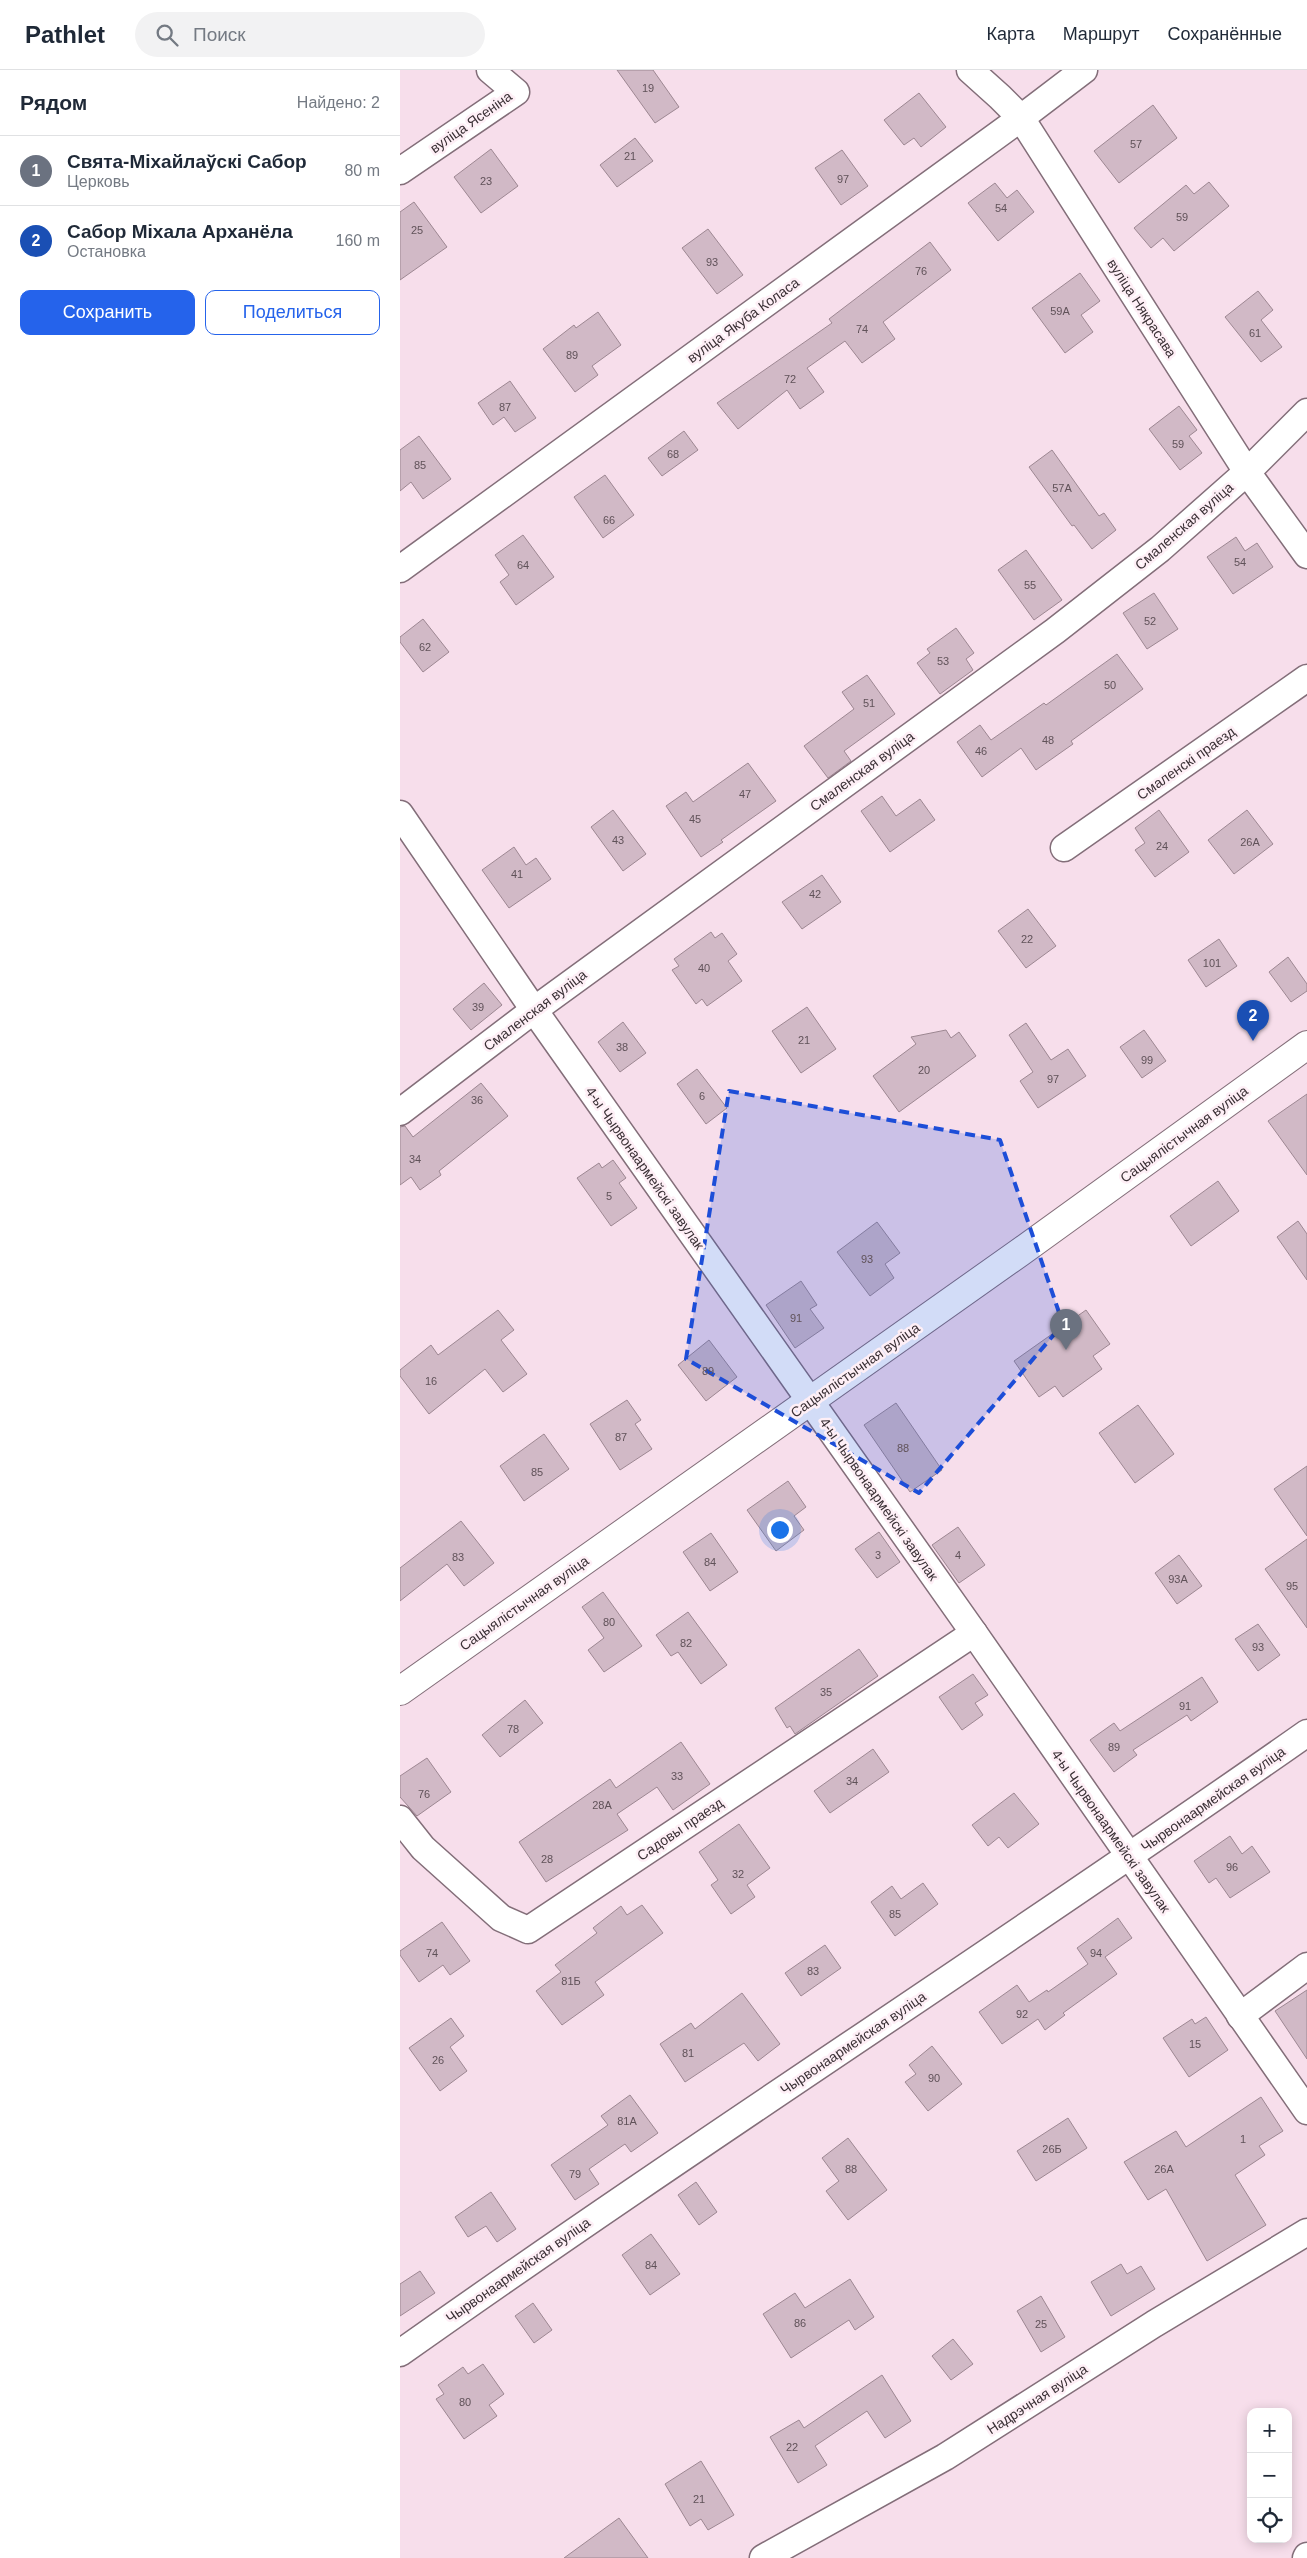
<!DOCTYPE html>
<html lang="ru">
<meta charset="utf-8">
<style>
:root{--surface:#fff;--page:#f2f2f3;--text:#1f2937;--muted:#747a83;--line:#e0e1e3;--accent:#2563eb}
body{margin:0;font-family:Helvetica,sans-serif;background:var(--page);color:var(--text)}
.controls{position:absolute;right:15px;bottom:15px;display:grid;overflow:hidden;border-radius:10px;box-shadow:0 2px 12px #0003}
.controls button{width:45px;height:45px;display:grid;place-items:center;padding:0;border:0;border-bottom:1px solid var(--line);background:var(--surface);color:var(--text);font:25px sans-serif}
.you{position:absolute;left:379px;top:1459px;width:18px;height:18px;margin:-12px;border:4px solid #fff;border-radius:50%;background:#1a73e8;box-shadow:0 0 0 8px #1a73e833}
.badge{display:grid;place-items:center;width:32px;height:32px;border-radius:50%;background:var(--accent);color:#fff;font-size:16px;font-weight:700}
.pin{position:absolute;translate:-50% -41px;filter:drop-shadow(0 1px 2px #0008)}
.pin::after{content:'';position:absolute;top:26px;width:18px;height:15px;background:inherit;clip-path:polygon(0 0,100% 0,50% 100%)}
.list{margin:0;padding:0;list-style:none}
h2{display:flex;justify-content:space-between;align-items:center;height:65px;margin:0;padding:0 20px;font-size:21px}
h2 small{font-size:16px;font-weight:400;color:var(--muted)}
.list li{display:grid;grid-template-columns:32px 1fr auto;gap:15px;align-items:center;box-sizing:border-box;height:70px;padding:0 20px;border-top:1px solid var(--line)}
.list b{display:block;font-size:19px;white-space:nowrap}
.list p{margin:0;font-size:16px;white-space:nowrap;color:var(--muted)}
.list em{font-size:16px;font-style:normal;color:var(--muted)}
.actions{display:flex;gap:10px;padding:15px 20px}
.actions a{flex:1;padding:11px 0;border:1px solid var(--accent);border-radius:10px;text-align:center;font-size:18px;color:var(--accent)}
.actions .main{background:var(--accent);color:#fff}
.icon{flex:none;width:28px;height:28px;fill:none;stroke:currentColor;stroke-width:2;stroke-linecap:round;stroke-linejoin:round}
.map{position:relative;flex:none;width:907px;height:2488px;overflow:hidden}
header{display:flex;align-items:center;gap:30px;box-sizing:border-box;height:70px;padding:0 25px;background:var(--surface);border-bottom:1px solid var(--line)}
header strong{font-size:24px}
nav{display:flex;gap:28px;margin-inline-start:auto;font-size:18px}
.search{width:350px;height:45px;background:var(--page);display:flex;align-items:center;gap:12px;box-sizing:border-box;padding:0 18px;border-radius:28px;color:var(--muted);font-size:19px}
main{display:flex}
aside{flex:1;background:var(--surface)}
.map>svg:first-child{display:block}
.building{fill:#d1b9c6;stroke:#9d8792}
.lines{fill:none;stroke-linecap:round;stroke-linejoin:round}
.minor-casing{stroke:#836e79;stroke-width:29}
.secondary-casing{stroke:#836e79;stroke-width:30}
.minor{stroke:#fff;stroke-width:26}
.secondary{stroke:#fff;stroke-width:28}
.marked{fill:#1d4ed8;fill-opacity:0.2;stroke:#1d4ed8;stroke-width:4;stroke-dasharray:10 6;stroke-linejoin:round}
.labels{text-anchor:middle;stroke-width:5;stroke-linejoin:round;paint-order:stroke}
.number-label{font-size:11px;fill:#605259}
.street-label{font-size:14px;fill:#3a3035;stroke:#feeff6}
</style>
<header>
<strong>Pathlet</strong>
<div class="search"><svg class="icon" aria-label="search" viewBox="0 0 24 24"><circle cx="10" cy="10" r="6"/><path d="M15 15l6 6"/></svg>Поиск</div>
<nav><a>Карта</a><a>Маршрут</a><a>Сохранённые</a></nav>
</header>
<main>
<aside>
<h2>Рядом<small>Найдено: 2</small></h2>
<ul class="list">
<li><span class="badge" style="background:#6b7280">1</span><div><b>Свята-Міхайлаўскі Сабор</b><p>Церковь</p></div><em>80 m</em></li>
<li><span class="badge" style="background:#1a4fb4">2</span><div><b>Сабор Міхала Арханёла</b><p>Остановка</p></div><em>160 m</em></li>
</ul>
<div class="actions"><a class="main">Сохранить</a><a>Поделиться</a></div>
</aside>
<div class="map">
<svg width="907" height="2488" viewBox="0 0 907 2488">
<rect width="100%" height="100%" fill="#f7deeb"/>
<!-- building -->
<g class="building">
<path d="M 217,0 L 253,0 L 279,37 L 255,53 Z"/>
<path d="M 519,23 L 546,57 L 521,77 L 514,68 L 504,75 L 484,50 Z"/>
<path d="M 753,35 L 777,68 L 719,113 L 694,81 Z"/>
<path d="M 235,68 L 253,91 L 217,117 L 200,95 Z"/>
<path d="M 91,79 L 118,116 L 81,143 L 54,107 Z"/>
<path d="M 442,80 L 468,116 L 441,135 L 415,98 Z"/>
<path d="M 809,112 L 829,136 L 774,181 L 763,168 L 751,178 L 734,158 L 786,115 L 794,124 Z"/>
<path d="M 595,113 L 607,128 L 617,120 L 634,142 L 598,171 L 568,133 Z"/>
<path d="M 14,132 L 47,177 L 0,210 L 0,142 Z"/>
<path d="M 308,159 L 343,205 L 317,224 L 282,178 Z"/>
<path d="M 530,172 L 551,200 L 483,252 L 495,269 L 462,293 L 445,271 L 407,298 L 424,322 L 400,339 L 387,320 L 338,359 L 317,333 L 432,253 L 429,249 Z"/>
<path d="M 680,203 L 700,231 L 681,245 L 693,262 L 665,283 L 632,238 Z"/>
<path d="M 858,221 L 873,240 L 861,250 L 882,277 L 861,292 L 825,247 Z"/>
<path d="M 198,242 L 221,275 L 192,296 L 198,305 L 175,322 L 143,279 L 174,255 L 176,258 Z"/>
<path d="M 110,311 L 136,348 L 115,362 L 104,347 L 93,355 L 78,333 Z"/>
<path d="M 779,336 L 797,360 L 789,366 L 802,383 L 780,400 L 749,359 Z"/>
<path d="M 284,361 L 298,380 L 262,406 L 248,388 Z"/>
<path d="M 19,366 L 51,409 L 23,429 L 11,412 L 0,421 L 0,380 Z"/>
<path d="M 652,380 L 699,446 L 704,443 L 716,460 L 692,479 L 674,455 L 672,456 L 629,397 Z"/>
<path d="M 205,405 L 234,445 L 203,468 L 174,427 Z"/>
<path d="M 123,465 L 154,507 L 116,535 L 100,512 L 109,505 L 95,485 Z"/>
<path d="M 836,467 L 845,481 L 857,473 L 873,497 L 833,524 L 807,487 Z"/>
<path d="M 626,480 L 662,530 L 634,550 L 598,500 Z"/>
<path d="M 754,523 L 778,559 L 747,579 L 723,543 Z"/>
<path d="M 23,549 L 49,582 L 23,602 L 0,572 L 0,567 Z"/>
<path d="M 556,558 L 574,583 L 566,589 L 573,600 L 540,624 L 517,593 L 530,583 L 527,579 Z"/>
<path d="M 717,584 L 743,619 L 671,671 L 673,674 L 636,700 L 621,678 L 582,707 L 557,672 L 580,655 L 591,670 L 644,633 L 646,635 Z"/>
<path d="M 467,605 L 495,644 L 444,681 L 451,691 L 428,708 L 404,676 L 454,639 L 442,622 Z"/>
<path d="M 348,693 L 376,731 L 321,770 L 323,772 L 301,787 L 266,736 L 286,722 L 293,732 Z"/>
<path d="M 482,726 L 496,746 L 520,729 L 535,750 L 490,782 L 461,741 Z"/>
<path d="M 213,740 L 246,784 L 223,801 L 191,757 Z"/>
<path d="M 759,740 L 789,782 L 755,807 L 735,780 L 745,773 L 735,758 Z"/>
<path d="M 847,740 L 873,774 L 834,804 L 808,770 Z"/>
<path d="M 114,777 L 126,795 L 136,788 L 151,809 L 109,838 L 82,800 Z"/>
<path d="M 422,805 L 441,832 L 402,859 L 382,832 Z"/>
<path d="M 628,839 L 656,876 L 626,898 L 598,861 Z"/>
<path d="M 311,862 L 315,868 L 322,863 L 337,884 L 328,891 L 342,911 L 307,936 L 302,929 L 296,934 L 272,900 L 279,896 L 274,889 Z"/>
<path d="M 819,869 L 837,896 L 806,917 L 788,890 Z"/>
<path d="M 888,887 L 907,914 L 907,921 L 891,932 L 869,902 Z"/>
<path d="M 84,913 L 102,935 L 71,960 L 53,939 Z"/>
<path d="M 407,937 L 436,979 L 401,1003 L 372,961 Z"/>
<path d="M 223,952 L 246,983 L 220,1002 L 198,972 Z"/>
<path d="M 626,953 L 651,990 L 668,979 L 686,1006 L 638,1038 L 620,1011 L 633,1002 L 609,965 Z"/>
<path d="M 546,960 L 551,968 L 559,962 L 576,986 L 499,1042 L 473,1006 L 516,974 L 511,967 Z"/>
<path d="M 744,960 L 766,991 L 742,1008 L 720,977 Z"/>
<path d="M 297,999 L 327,1038 L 306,1054 L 277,1014 Z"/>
<path d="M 81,1013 L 108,1046 L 39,1101 L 41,1105 L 20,1120 L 11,1107 L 0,1115 L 0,1057 L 5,1056 L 13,1067 Z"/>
<path d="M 907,1024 L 907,1105 L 868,1051 Z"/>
<path d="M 213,1090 L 226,1108 L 219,1113 L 237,1138 L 211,1156 L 177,1108 L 199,1093 L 202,1098 Z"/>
<path d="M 818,1111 L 839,1141 L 791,1176 L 770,1146 Z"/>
<path d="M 898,1151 L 907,1164 L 907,1210 L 877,1167 Z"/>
<path d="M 477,1152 L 500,1183 L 485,1194 L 494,1208 L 470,1226 L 437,1182 Z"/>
<path d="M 401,1211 L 417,1235 L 410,1239 L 424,1258 L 395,1278 L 366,1235 Z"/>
<path d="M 98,1240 L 114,1260 L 101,1270 L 127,1304 L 103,1322 L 85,1299 L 29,1344 L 0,1306 L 0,1300 L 31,1275 L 38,1285 Z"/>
<path d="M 686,1240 L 710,1274 L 693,1286 L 702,1299 L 663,1327 L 655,1316 L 639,1327 L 614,1291 Z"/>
<path d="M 309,1270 L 337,1307 L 306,1331 L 278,1295 Z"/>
<path d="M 227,1330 L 241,1350 L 235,1354 L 252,1379 L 220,1400 L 190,1354 Z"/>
<path d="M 496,1333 L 542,1400 L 510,1422 L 464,1355 Z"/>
<path d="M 738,1335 L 774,1384 L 735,1413 L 699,1363 Z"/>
<path d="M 144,1364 L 169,1399 L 124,1431 L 100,1396 Z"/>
<path d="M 907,1396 L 907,1466 L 874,1419 Z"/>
<path d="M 388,1411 L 406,1437 L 394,1446 L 404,1460 L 376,1481 L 347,1440 Z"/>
<path d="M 61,1451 L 94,1493 L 64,1516 L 47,1494 L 0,1531 L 0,1498 Z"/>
<path d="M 558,1457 L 585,1495 L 559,1513 L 532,1475 Z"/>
<path d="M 479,1462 L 500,1492 L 477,1508 L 455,1479 Z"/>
<path d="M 311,1463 L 338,1502 L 310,1521 L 283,1482 Z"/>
<path d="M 907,1469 L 907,1558 L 865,1499 Z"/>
<path d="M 779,1485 L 802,1516 L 777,1534 L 755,1503 Z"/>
<path d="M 203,1522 L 242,1576 L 204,1602 L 188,1580 L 204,1568 L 182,1537 Z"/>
<path d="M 288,1542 L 327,1595 L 301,1614 L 278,1582 L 271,1586 L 256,1565 Z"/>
<path d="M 858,1554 L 880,1585 L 858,1601 L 835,1569 Z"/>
<path d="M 459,1579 L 478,1606 L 395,1664 L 390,1656 L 387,1658 L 375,1638 Z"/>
<path d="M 573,1604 L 588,1625 L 575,1633 L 583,1645 L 562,1660 L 539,1627 Z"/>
<path d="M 802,1607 L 818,1632 L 791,1651 L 787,1645 L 733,1680 L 737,1685 L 714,1702 L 690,1670 L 714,1653 L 720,1661 Z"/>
<path d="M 125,1630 L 143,1653 L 100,1687 L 82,1665 Z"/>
<path d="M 281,1672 L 310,1714 L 273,1740 L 257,1717 L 217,1744 L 228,1760 L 146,1812 L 119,1772 L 210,1709 L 216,1718 Z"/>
<path d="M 473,1679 L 489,1702 L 430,1743 L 414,1721 Z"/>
<path d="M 27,1688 L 51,1722 L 17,1746 L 0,1727 L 0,1706 Z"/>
<path d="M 614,1723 L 639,1754 L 608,1778 L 599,1767 L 588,1776 L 572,1755 Z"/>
<path d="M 339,1754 L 370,1798 L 347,1815 L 355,1827 L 331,1844 L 311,1815 L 318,1810 L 299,1782 Z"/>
<path d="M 830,1766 L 842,1784 L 852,1776 L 870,1802 L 830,1828 L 816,1808 L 809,1813 L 794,1791 Z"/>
<path d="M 523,1813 L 538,1834 L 495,1866 L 471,1832 L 492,1816 L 501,1829 Z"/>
<path d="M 242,1835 L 263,1863 L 195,1912 L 204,1925 L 162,1955 L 136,1921 L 161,1902 L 155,1895 L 197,1863 L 193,1858 L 221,1836 L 227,1845 Z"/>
<path d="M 718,1848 L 732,1868 L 705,1887 L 717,1904 L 663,1943 L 665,1945 L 645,1960 L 638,1949 L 602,1974 L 579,1942 L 617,1915 L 629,1932 L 647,1920 L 648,1922 L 688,1894 L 677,1878 Z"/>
<path d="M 42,1852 L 70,1891 L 50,1905 L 43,1895 L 19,1912 L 0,1885 L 0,1881 Z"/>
<path d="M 425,1875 L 441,1898 L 401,1926 L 385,1903 Z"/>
<path d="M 907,1920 L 907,1989 L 875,1941 Z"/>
<path d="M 342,1923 L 380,1974 L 358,1991 L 344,1973 L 285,2012 L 260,1974 L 291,1953 L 295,1959 Z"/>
<path d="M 806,1947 L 828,1980 L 789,2007 L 763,1968 L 792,1949 L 795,1954 Z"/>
<path d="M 51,1948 L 64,1966 L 50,1977 L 67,2001 L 40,2021 L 9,1978 Z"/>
<path d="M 532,1976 L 562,2014 L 528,2041 L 505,2012 L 516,2004 L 509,1995 Z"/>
<path d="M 230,2025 L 258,2063 L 231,2082 L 225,2074 L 189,2099 L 199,2114 L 175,2130 L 151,2095 L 208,2055 L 201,2046 Z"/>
<path d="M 861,2027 L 883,2061 L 859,2076 L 865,2085 L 835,2105 L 866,2155 L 807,2191 L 766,2119 L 748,2130 L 724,2092 L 776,2061 L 786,2077 Z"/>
<path d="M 668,2048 L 687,2078 L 636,2111 L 617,2081 Z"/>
<path d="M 448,2068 L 487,2120 L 448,2150 L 426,2121 L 439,2111 L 422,2088 Z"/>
<path d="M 296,2112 L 317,2142 L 299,2155 L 278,2125 Z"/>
<path d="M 91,2122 L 116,2159 L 97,2172 L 86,2156 L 68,2167 L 55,2147 Z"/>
<path d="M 251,2164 L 280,2204 L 250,2225 L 222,2185 Z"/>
<path d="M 721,2194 L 727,2204 L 741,2196 L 755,2219 L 711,2246 L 691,2212 Z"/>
<path d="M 20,2201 L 35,2223 L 0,2246 L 0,2214 Z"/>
<path d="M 450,2209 L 474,2247 L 455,2260 L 449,2250 L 391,2288 L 363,2244 L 395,2223 L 405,2238 Z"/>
<path d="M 641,2226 L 665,2267 L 641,2282 L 617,2241 Z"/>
<path d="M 133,2233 L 152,2260 L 134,2273 L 115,2246 Z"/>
<path d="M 553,2269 L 573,2294 L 551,2310 L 532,2286 Z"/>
<path d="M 83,2294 L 104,2324 L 89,2335 L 97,2346 L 64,2369 L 36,2329 L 44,2324 L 38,2315 L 63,2297 L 68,2304 Z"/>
<path d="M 482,2305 L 511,2351 L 485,2368 L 467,2341 L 415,2376 L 427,2395 L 398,2413 L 370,2367 L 399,2350 L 404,2358 Z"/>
<path d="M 301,2391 L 334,2445 L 308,2460 L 301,2449 L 290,2456 L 265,2414 Z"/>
<path d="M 219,2448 L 248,2488 L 164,2488 Z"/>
</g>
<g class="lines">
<!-- minor casing -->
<g class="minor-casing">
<g id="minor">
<path d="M 570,0 L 600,27 L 621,48 L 847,402 L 907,485"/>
<path d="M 0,101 L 116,22 L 90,0"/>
<path d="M 0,499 L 621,48 L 684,0"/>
<path d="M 0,744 L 134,940 L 574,1563 L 907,2041"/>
<path d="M 664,778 L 907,608"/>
<path d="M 0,1042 L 134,940 L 655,561 L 760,479 L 847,402 L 907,342"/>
<path d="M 0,1749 L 23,1778 L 101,1848 L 128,1860 L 574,1563"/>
<path d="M 840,1946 L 907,1896"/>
<path d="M 0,2283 C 299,2071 607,1874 907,1663"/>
<path d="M 363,2488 L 545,2387 L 754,2254 L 907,2162"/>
<path d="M 906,2488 L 907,2486"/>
</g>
</g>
<!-- secondary casing -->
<g class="secondary-casing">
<path id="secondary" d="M 0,1621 L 619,1183 L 907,975"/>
</g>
<!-- minor -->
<use href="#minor" class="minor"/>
<!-- secondary -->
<use href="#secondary" class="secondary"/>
</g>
<!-- marked area -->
<path class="marked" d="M 329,1021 L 600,1070 L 663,1254 L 519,1423 L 286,1289 Z"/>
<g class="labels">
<!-- number labels -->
<g class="number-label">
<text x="248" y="22">19</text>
<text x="736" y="78">57</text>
<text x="230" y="90">21</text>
<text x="443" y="113">97</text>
<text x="86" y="115">23</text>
<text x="601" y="142">54</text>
<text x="782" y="151">59</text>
<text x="17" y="164">25</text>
<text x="312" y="196">93</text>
<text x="521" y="205">76</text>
<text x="660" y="245">59А</text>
<text x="462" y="263">74</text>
<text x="855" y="267">61</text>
<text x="172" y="289">89</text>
<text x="390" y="313">72</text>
<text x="105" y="341">87</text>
<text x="778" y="378">59</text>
<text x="273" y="388">68</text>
<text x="20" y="399">85</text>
<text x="662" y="422">57А</text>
<text x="209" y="454">66</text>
<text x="840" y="496">54</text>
<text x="123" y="499">64</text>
<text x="630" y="519">55</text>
<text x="750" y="555">52</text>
<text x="25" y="581">62</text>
<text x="543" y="595">53</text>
<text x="710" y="619">50</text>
<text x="469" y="637">51</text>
<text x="648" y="674">48</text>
<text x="581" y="685">46</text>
<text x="345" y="728">47</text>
<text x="295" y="753">45</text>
<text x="218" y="774">43</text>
<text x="850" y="776">26А</text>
<text x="762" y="780">24</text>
<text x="117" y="808">41</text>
<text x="415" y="828">42</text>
<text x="627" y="873">22</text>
<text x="812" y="897">101</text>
<text x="304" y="902">40</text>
<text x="78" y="941">39</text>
<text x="404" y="974">21</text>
<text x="222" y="981">38</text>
<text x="747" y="994">99</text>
<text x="524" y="1004">20</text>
<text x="653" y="1013">97</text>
<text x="302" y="1030">6</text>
<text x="77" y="1034">36</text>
<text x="15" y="1093">34</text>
<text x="209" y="1130">5</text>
<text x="467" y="1193">93</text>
<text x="396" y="1252">91</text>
<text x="308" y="1305">89</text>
<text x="31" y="1315">16</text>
<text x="221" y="1371">87</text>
<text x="503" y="1382">88</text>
<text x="137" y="1406">85</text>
<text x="478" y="1489">3</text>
<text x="558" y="1489">4</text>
<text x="58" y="1491">83</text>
<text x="310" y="1496">84</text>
<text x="778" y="1513">93А</text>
<text x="892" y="1520">95</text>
<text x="209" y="1556">80</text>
<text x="286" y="1577">82</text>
<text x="858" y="1581">93</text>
<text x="426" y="1626">35</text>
<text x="785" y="1640">91</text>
<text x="113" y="1663">78</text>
<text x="714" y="1681">89</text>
<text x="277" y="1710">33</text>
<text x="452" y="1715">34</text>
<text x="24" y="1728">76</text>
<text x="202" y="1739">28А</text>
<text x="147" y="1793">28</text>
<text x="832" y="1801">96</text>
<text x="338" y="1808">32</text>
<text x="495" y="1848">85</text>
<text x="32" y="1887">74</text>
<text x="696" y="1887">94</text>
<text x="413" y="1905">83</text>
<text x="171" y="1915">81Б</text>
<text x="622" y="1948">92</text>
<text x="795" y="1978">15</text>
<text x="288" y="1987">81</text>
<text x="38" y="1994">26</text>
<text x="534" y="2012">90</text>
<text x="227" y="2055">81А</text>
<text x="843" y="2073">1</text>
<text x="652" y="2083">26Б</text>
<text x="451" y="2103">88</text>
<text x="764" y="2103">26А</text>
<text x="175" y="2108">79</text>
<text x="251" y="2199">84</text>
<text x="400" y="2257">86</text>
<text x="641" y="2258">25</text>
<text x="65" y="2336">80</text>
<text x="392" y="2381">22</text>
<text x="299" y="2433">21</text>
</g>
<!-- street labels -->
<g class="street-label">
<text transform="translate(71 52) rotate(-35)" y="5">вуліца Ясеніна</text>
<text transform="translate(742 238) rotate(57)" y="5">вуліца Някрасава</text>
<text transform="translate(343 250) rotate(-36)" y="5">вуліца Якуба Коласа</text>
<text transform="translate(784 456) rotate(-41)" y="5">Смаленская вуліца</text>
<text transform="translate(786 693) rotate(-35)" y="5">Смаленскі праезд</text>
<text transform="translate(462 701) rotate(-36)" y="5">Смаленская вуліца</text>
<text transform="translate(135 940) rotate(-37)" y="5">Смаленская вуліца</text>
<text transform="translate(784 1064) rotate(-36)" y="5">Сацыялістычная вуліца</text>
<text transform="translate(245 1098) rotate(55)" y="5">4-ы Чырвонаармейскі завулак</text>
<text transform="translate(455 1300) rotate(-35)" y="5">Сацыялістычная вуліца</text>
<text transform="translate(479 1429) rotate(55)" y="5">4-ы Чырвонаармейскі завулак</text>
<text transform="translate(124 1533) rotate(-35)" y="5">Сацыялістычная вуліца</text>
<text transform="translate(813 1729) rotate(-35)" y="5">Чырвонаармейская вуліца</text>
<text transform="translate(280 1759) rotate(-34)" y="5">Садовы праезд</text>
<text transform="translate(711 1761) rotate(55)" y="5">4-ы Чырвонаармейскі завулак</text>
<text transform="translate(453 1973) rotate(-34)" y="5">Чырвонаармейская вуліца</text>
<text transform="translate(118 2200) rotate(-35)" y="5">Чырвонаармейская вуліца</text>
<text transform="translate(637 2329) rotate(-33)" y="5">Надрэчная вуліца</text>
</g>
</g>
</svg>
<div class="controls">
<button>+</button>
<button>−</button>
<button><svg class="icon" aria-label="locate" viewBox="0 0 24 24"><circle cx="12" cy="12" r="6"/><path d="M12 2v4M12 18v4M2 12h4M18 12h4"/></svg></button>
</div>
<div class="you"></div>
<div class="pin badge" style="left:666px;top:1280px;background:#6b7280">1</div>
<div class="pin badge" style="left:853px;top:971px;background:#1a4fb4">2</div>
</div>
</main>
